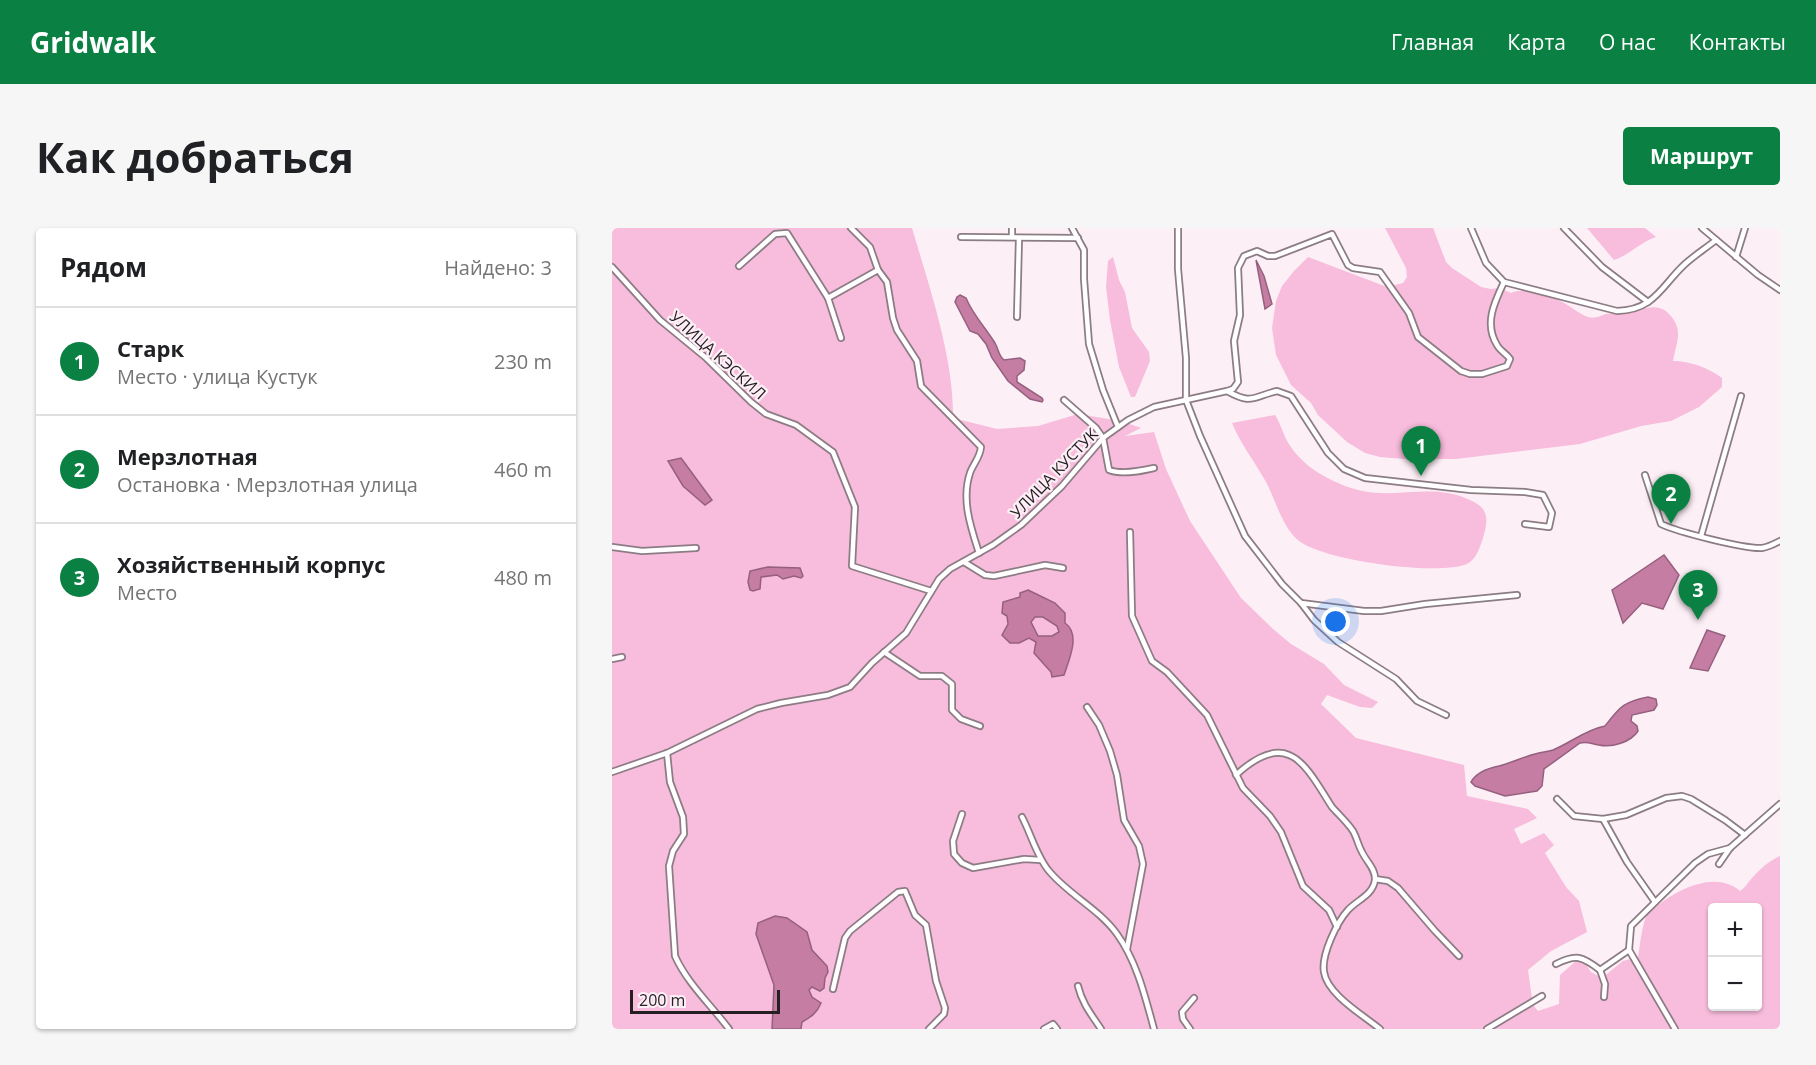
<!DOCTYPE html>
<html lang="ru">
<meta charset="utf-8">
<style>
:root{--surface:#fff;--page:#f6f6f6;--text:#202124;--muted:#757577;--line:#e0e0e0;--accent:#0b8043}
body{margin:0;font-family:"Open Sans",sans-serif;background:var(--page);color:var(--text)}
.controls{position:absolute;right:18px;bottom:18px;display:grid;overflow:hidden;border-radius:6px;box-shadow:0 2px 4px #0004}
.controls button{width:54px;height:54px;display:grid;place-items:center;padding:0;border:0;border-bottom:2px solid var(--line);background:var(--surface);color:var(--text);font:30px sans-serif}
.scale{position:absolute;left:18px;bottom:15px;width:150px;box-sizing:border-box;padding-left:6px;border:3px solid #251e22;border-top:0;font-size:16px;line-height:21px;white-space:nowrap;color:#251e22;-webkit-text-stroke:4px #fdeff6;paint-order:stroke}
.you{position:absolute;left:724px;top:394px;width:21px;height:21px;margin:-15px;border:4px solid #fff;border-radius:50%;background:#1a73e8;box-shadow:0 0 0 9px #1a73e833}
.badge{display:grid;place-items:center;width:39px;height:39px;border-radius:50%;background:var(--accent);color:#fff;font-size:20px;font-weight:700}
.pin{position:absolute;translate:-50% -50px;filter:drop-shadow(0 2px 3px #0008)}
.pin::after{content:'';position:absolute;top:32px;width:21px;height:18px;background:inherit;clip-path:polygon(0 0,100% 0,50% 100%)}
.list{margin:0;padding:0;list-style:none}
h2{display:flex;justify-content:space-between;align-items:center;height:78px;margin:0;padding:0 24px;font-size:26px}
h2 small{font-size:20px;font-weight:400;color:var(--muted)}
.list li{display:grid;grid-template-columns:39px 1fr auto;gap:18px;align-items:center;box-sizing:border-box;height:108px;padding:0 24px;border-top:2px solid var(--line)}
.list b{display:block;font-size:22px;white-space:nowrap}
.list p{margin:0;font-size:20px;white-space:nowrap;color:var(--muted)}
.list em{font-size:20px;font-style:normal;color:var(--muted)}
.map{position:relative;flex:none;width:1168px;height:801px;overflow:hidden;border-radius:6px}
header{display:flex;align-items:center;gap:36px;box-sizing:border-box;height:84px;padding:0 30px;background:var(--accent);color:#fff}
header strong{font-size:28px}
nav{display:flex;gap:33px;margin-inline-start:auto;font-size:21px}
.intro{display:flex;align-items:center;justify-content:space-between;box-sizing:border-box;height:144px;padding:0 36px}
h1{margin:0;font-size:42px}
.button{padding:15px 27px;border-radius:6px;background:var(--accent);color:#fff;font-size:21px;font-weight:700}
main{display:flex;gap:36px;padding:0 36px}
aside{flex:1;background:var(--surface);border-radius:6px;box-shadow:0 2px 4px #0004}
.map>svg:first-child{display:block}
.green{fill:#f8bcdc;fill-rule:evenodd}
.water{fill:#c57da4;stroke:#95607d;stroke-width:1.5;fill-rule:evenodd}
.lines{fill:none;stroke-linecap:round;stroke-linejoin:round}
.minor-casing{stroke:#8c7c84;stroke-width:8}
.minor{stroke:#fff;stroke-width:4.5}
.labels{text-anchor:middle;stroke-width:4.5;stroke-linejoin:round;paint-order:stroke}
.street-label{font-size:16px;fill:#251e22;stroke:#fdeff6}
</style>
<header>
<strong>Gridwalk</strong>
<nav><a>Главная</a><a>Карта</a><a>О нас</a><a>Контакты</a></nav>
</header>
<div class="intro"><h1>Как добраться</h1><a class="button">Маршрут</a></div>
<main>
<aside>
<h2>Рядом<small>Найдено: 3</small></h2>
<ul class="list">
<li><span class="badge">1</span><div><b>Старк</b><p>Место · улица Кустук</p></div><em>230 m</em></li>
<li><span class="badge">2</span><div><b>Мерзлотная</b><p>Остановка · Мерзлотная улица</p></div><em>460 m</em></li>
<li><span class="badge">3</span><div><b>Хозяйственный корпус</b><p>Место</p></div><em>480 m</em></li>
</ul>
</aside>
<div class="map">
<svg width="1168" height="801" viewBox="0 0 1168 801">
<rect width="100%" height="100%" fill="#fdeff6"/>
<!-- green -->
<g class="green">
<path d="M 0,0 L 300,0 C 317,58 342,130 341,190 L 385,201 L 426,198 L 466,186 L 509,193 L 529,200 L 513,208 L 542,204 L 554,241 L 578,293 L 629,370 L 661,401 L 679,416 L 712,436 L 732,457 L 766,474 L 760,480 L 748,479 L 715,467 L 709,476 L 744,510 L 852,537 L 855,568 L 916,581 L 925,590 L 902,601 L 909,616 L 932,605 L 942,617 L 933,625 L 954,659 L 967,673 L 975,704 L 939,723 L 916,742 L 921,777 L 926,783 L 947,776 L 948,747 L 964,733 L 971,732 L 979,744 L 990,750 L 1011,733 L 1026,729 C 1028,718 1030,696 1035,687 C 1036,683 1042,680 1045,678 C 1066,661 1104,642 1128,663 C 1134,659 1136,654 1141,649 C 1149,640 1157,633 1168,628 L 1168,801 L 0,801 ZM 1100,680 L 1146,680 L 1146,778 L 1100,778 Z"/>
<path d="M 773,0 L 821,0 L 834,34 L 840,40 L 869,59 L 879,61 L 887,60 L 899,65 C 911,59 940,68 952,75 C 960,79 967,86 976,89 C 983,91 988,88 994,86 C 1000,85 1006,86 1012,85 C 1027,83 1044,73 1056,85 C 1073,102 1064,114 1061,133 C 1078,133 1097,140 1110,150 L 1110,159 L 1087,179 L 1059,193 L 1029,198 L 968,216 L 844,231 L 792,231 L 768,229 L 753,225 L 735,214 L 706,187 L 699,175 L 679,157 L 664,127 L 660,100 L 664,73 L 670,58 L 682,43 L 696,29 L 775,59 L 791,55 L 795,49 L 794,40 Z"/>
<path d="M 975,0 L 1033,0 L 1044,9 C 1028,14 1018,27 1002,32 Z"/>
<path d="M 501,29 L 507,52 L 513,64 L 520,100 L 537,124 L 538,133 L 523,169 L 519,169 L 507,139 L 498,92 L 494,59 L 496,33 Z"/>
<path d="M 663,187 C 668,195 670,202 674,211 C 679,221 689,232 698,239 C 711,249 730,258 746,262 C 784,272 820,254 858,272 C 864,275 870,278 872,283 C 877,291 873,302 871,310 C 868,319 864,332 855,336 C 825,348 713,333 687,313 C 670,299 664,273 654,254 C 643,234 629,217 620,195 Z"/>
</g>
<!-- water -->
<g class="water">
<path d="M 644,32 L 652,48 L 660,76 L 653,81 Z"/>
<path d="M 348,67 L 354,70 C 361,87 373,99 383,115 C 387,122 386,127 392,132 L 408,130 L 413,133 L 412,142 L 405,148 L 405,154 L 430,170 L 431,172 L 430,174 L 418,171 L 396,153 L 380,130 L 374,116 L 366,106 L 358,103 L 343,74 L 345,69 Z"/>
<path d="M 69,230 L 100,272 L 93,277 L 71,258 L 56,233 Z"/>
<path d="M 1052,327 L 1067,347 L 1051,381 L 1030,375 L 1011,395 L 1000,362 Z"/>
<path d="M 156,339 L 188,340 L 191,348 L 189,350 L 182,348 L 171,351 L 165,347 L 149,349 L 148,361 L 141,363 L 138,362 L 136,354 L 138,343 Z"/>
<path d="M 416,362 L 443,375 L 453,385 L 453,395 C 469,406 457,432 452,447 L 440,449 L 439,444 L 422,425 L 424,414 L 417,410 L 407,415 L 398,415 L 390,407 L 396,396 L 395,388 L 390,385 L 391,374 L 408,369 L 408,365 ZM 423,389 L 431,389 L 445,398 L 447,404 L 440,408 L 426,408 L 419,394 Z"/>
<path d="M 1095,402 L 1113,408 L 1096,443 L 1078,440 Z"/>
<path d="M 1036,469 L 1044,471 L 1045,477 L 1042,482 L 1020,487 L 1019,493 L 1025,498 L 1026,503 C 1019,514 1000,520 987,517 C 979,516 976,513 968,515 L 932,541 L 930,558 L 925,563 L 893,568 L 863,558 L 859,554 C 864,545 877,540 887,538 C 899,535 911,529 923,526 C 929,524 935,524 941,522 C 960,514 973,502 993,498 C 1008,479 1011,474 1036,469 Z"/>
<path d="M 163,688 L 175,690 L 195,704 L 200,722 L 215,738 L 216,744 L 213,750 L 212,760 L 208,763 L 200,759 L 197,762 L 200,769 L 209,775 C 205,785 199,789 190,794 L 189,801 L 160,801 L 162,757 L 144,706 L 146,695 Z"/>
</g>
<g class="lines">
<!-- minor casing -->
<g class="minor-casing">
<g id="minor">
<path d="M 239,0 L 258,19 L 266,42 L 275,54 L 281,90 L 285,102 L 305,133 L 309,158 L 369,219 C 368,230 361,236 358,245 C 349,272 359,300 367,325"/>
<path d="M 460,0 L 472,22 L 472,51 L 477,116 L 491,162 L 506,199"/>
<path d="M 566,0 L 566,41 L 574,130 L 574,172 L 588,208 L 633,308 L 670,356 L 689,375 L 752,383 L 769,383 L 813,376 L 905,367"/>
<path d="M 859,0 L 874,35 L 892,54 L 1005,83 C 1043,82 1050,57 1073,36 C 1083,27 1094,20 1104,12"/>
<path d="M 952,0 L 990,39 L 1036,74"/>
<path d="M 1090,0 L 1146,47 L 1168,62"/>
<path d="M 349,9 L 466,10"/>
<path d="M 400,9 L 400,0"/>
<path d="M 1124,29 L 1133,0"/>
<path d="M 127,38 L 163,6 L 175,5 L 216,70 L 266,42"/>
<path d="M 0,39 L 48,92 L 93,129 L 139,174 L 154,186 L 184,197 L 221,224 L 243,279 L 240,338 L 319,363"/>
<path d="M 216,70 L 229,110"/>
<path d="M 405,89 L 407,10"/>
<path d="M 615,163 L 621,161 L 626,154 L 622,113 L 628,87 L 626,40 L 632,28 L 645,23 L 656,28 L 663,28 L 720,6 L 736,37 L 741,40 L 768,44 L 797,85 L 806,109 L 849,143 L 858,146 L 870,146 L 895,138 L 898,131 C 894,125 888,123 885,117 C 872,96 882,75 892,54"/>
<path d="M 452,172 L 484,200 L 491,210 L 497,242 C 510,247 529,243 542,240"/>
<path d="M 1033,247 L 1049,296 C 1066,304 1132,321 1150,320 C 1157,319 1162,316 1168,313"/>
<path d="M 518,304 L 520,388 L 540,433 L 555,444 L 595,487 L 631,560 L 658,588 L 669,604 L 691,658 L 717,682 L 725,699"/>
<path d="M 1089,308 L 1129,168"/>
<path d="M 0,319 L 30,323 L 84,320"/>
<path d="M 352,334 L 373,347 L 382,348 L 433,337 L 451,340"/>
<path d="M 689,375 L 702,392 L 726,414 L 784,451 L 805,473 L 834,487"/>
<path d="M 272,424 L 308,448 L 330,448 L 340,456 L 340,482 L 349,491 L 368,498"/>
<path d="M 0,431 L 10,429"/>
<path d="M 475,479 L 487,497 L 498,523 L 505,547 L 512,592 L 527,618 L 531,636 L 515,721"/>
<path d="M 55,525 L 58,554 L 71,589 L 72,606 L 61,623 L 57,638 L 63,728 C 75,755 99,777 117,801"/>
<path d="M 0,544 L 55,525 L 145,481 L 169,475 L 216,467 L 238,459 L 260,435 L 294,405 L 327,351 L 338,341 L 381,317 L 409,297 L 450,258 L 491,210 L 516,192 L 542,179 L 615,163 C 640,177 640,169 665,163 L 679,168 L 716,225 L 732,241 L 753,250 L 859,262 L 913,264 L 931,267 L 940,285 L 937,299 L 913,296"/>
<path d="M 624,547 C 637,535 658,519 677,527 C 694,533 710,564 720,579 C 727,587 735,594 741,603 C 745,610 746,617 750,624 C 754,633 764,641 763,652 C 761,667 745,672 736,682 C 725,694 709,727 712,744 C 715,766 751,787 768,801"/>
<path d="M 945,571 L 962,588 L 991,591 L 1014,587 L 1054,570 L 1070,568 L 1079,571 L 1113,592 L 1133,607"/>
<path d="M 350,586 L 341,613 L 342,626 L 350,635 L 361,640 L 412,631 L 429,632"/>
<path d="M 410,589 C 419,606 425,629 437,643 C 457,667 487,681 505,706 C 525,734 533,768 542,801"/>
<path d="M 991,591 L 1015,634 L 1043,674"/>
<path d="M 1107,636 L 1118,620 L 1168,576"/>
<path d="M 763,651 L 776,653 L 786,660 L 823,703 L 847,728"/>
<path d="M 944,736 C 964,726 970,728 988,742 L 1017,722"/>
<path d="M 988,742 L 993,756 L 992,769"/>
<path d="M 466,758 C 470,775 479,786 489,801"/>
<path d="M 221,761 L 233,710 L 238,703 L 286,664 L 293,663 L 303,687 L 314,697 L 324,753 L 333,780 L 332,786 L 317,801"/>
<path d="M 432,801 L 441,796 L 445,801"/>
<path d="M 578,801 L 571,791 L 570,784 L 582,770"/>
<path d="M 875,801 L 930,768"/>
<path d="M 1063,801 L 1017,722 L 1019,698 L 1083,635 L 1096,626 L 1118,620"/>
</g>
</g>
<!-- minor -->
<use href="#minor" class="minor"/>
</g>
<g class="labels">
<!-- street labels -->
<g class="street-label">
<text transform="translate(106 127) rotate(42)" y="6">УЛИЦА КЭСКИЛ</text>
<text transform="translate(442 245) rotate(-46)" y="6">УЛИЦА КУСТУК</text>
</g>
</g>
</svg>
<div class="controls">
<button>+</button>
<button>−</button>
</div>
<div class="scale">200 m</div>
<div class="you"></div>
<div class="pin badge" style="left:809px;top:248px">1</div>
<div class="pin badge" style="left:1059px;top:296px">2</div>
<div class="pin badge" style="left:1086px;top:392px">3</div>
</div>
</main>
